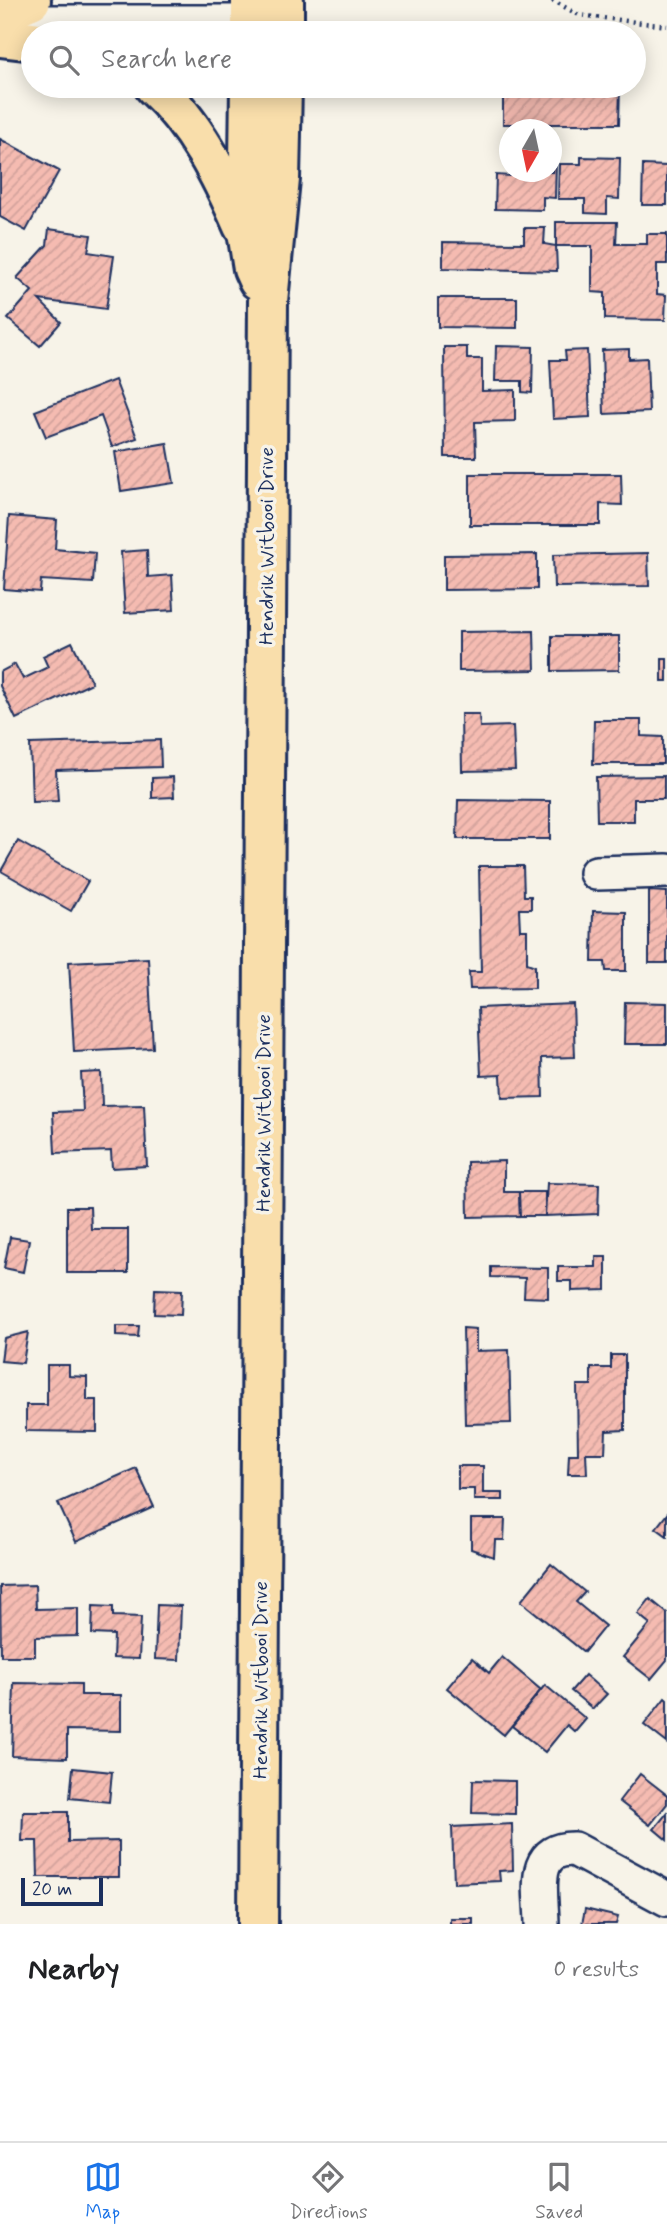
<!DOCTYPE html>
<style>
:root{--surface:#fff;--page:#f2f2f2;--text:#202124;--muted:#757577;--line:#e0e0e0;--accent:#1a73e8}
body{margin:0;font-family:Mynerve,sans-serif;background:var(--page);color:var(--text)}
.compass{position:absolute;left:499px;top:119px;width:63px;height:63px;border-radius:50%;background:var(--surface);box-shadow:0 4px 18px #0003;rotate:189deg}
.scale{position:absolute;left:21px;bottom:18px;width:82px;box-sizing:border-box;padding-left:7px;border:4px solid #1b2f5e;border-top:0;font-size:19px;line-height:24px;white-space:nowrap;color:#1b2f5e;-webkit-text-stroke:5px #f7f3e8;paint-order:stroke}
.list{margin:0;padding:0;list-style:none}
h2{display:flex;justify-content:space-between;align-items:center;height:91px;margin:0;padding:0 28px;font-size:30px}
h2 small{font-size:23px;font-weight:400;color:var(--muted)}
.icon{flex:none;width:38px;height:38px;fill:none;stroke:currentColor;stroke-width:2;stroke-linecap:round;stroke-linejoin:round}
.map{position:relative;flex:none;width:667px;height:1924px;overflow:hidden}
.search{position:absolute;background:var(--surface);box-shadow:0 4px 18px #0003;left:21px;right:21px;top:21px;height:77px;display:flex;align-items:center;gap:18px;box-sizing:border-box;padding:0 24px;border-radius:38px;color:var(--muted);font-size:26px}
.sheet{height:217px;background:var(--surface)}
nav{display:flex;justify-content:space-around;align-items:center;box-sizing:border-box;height:98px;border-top:2px solid var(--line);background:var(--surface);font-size:19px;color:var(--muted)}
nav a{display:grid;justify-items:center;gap:4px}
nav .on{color:var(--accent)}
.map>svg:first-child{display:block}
.building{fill:url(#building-hatch);stroke:#1b2f5e;stroke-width:2}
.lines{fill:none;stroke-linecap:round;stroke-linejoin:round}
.minor-casing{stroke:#1b2f5e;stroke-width:38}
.major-casing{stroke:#1b2f5e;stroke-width:44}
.path{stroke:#1b2f5e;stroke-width:4.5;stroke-dasharray:2 5;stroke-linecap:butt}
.minor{stroke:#f7f3e8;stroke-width:33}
.major{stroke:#f9deab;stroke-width:38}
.labels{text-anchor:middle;stroke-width:7;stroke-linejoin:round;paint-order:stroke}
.street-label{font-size:21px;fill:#1b2f5e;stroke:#f7f3e8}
</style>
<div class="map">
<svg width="667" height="1924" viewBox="0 0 667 1924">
<defs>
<pattern id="building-hatch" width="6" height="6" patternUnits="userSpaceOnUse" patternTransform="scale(1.75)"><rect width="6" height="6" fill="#f5bbb1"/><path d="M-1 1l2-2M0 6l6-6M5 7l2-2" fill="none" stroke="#d1a19b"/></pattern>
</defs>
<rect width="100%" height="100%" fill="#f7f3e8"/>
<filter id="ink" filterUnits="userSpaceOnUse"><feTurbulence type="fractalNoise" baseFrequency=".0143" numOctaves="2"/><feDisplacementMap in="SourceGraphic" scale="14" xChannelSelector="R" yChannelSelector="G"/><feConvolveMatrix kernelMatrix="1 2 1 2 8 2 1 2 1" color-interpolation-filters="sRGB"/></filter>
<g filter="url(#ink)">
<!-- building -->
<g class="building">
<path d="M 503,86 L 620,86 L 619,124 L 503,124 Z"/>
<path d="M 0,139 L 59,171 L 26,231 L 0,217 Z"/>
<path d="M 581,157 L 620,158 L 619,199 L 607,198 L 607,214 L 585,213 L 585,199 L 558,199 L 559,164 L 581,164 Z"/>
<path d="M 552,159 L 556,160 L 555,198 L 543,197 L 543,210 L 495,209 L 496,175 L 510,176 L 510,172 L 552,172 Z"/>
<path d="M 643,165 L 667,166 L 667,205 L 642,205 Z"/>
<path d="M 556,222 L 617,222 L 616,244 L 647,244 L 647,234 L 667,234 L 667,264 L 657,264 L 657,294 L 666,295 L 665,320 L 605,319 L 605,293 L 592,292 L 592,246 L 556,246 Z"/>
<path d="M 524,228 L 545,228 L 544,244 L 556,246 L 557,271 L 443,268 L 443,242 L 524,243 Z"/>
<path d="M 49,229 L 91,235 L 88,252 L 114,256 L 106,309 L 39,300 L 61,322 L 40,346 L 8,319 L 32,291 L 17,278 L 47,245 Z"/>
<path d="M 438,298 L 517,298 L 517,328 L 438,327 Z"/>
<path d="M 496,346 L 533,347 L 532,393 L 522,392 L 522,381 L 495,381 Z"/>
<path d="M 444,347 L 467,347 L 467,359 L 482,359 L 482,391 L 515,390 L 515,421 L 475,422 L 476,457 L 445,457 Z"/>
<path d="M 629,349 L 629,359 L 647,358 L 649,412 L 604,414 L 602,350 Z"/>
<path d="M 587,350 L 590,417 L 553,419 L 550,360 L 566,360 L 565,351 Z"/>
<path d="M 115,380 L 137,438 L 112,447 L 101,416 L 46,437 L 35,411 Z"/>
<path d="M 167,443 L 174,483 L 121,491 L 115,452 Z"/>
<path d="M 470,474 L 621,474 L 622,505 L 600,504 L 600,525 L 470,525 Z"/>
<path d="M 9,516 L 57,520 L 55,549 L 95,553 L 93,583 L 41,580 L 40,592 L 4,589 Z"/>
<path d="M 147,550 L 148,577 L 172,575 L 174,610 L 125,613 L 121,552 Z"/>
<path d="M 648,553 L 649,586 L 554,587 L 553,555 Z"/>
<path d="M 537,554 L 537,589 L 444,590 L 444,555 Z"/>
<path d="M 534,631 L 535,670 L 459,671 L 459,632 Z"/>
<path d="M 552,636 L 619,636 L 619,670 L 552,671 Z"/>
<path d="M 72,642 L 92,683 L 16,719 L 0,686 L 0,672 L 15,664 L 23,679 L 48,667 L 43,656 Z"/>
<rect x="662" y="658" width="5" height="23"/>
<path d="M 461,714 L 479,714 L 480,727 L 513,726 L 515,770 L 462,771 Z"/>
<path d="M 594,720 L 641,720 L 641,736 L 663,737 L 663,764 L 593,764 Z"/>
<path d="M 160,740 L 161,767 L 56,770 L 58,801 L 32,802 L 30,744 Z"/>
<path d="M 664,776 L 664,799 L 634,799 L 634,821 L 597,821 L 596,777 Z"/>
<path d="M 173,777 L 174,797 L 152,798 L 152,778 Z"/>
<path d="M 458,800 L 550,801 L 550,839 L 457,839 Z"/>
<path d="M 18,841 L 88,881 L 71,911 L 1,871 Z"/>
<path d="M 479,866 L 523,866 L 524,896 L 531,896 L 531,909 L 519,909 L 520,930 L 527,930 L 527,963 L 535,966 L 535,988 L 470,989 L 469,972 L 481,972 Z"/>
<path d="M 649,891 L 667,892 L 667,963 L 649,963 Z"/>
<path d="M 593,911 L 626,912 L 626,971 L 606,971 L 605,962 L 592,962 Z"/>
<path d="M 148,958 L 153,1048 L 74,1052 L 69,962 Z"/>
<path d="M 625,1002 L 667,1003 L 667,1044 L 624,1044 Z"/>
<path d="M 573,1004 L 575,1057 L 542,1058 L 543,1097 L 502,1098 L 501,1075 L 481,1076 L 478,1008 Z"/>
<path d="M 101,1072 L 102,1106 L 144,1105 L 147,1166 L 112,1168 L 111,1151 L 55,1153 L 53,1112 L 83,1111 L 81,1073 Z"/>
<path d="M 504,1161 L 504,1192 L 519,1192 L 520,1216 L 468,1217 L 467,1162 Z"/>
<path d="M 547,1183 L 599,1184 L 598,1214 L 545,1216 Z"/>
<path d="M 519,1192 L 545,1192 L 545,1216 L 520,1216 Z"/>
<path d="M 67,1207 L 90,1207 L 91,1229 L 128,1229 L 128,1273 L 67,1273 Z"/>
<path d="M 10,1237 L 29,1240 L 23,1272 L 4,1268 Z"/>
<path d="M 596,1257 L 606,1257 L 606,1290 L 572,1291 L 572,1281 L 558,1281 L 558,1267 L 596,1267 Z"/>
<path d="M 491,1267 L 548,1268 L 548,1298 L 524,1297 L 525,1278 L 491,1277 Z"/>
<path d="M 155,1289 L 182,1290 L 181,1315 L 154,1314 Z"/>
<path d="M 116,1326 L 139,1326 L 138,1337 L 116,1336 Z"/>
<path d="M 463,1328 L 476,1329 L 476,1351 L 509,1350 L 511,1423 L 465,1424 Z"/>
<path d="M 28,1332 L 23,1363 L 1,1361 L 4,1338 Z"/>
<path d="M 611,1355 L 625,1355 L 625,1430 L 606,1431 L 605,1453 L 586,1453 L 587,1474 L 568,1474 L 569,1454 L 578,1454 L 577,1385 L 591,1385 L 591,1368 L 611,1368 Z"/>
<path d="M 47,1365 L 69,1365 L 69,1376 L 87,1377 L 87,1400 L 97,1400 L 97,1432 L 26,1431 L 26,1405 L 47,1405 Z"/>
<path d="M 458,1466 L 483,1466 L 483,1493 L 503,1493 L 503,1500 L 474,1500 L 474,1489 L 458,1489 Z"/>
<path d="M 136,1468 L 154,1507 L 76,1542 L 58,1503 Z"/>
<path d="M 667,1514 L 667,1536 L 656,1528 Z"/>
<path d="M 471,1519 L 505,1519 L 504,1540 L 495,1540 L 494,1557 L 471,1549 Z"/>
<path d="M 551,1564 L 585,1592 L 576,1602 L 605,1626 L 584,1652 L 521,1601 Z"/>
<path d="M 35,1585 L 36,1609 L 78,1608 L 78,1636 L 35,1637 L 35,1656 L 1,1656 L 0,1586 Z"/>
<path d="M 650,1599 L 667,1613 L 667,1660 L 651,1679 L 623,1657 L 650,1624 L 638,1614 Z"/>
<path d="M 157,1605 L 181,1606 L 179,1660 L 155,1659 Z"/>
<path d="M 93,1606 L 113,1607 L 113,1616 L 141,1617 L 139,1659 L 113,1658 L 114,1635 L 92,1634 Z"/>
<path d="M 502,1657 L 541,1690 L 504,1735 L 447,1688 L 472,1658 L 489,1673 Z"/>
<path d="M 585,1675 L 607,1694 L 593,1709 L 571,1691 Z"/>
<path d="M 14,1683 L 81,1684 L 81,1695 L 121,1695 L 121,1731 L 67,1730 L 67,1758 L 12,1756 Z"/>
<path d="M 545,1685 L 586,1719 L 575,1732 L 567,1725 L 545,1752 L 512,1726 Z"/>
<path d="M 665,1698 L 667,1700 L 667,1743 L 644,1725 Z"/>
<path d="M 73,1768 L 112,1772 L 109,1802 L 70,1798 Z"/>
<path d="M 640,1774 L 667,1795 L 667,1804 L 650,1825 L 619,1801 Z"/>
<path d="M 473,1780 L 515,1781 L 515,1814 L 472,1813 Z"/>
<path d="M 23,1812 L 68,1812 L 68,1842 L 119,1841 L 119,1877 L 38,1877 L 37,1841 L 22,1841 Z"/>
<path d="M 667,1813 L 667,1840 L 654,1829 Z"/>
<path d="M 512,1824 L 513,1870 L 499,1871 L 500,1881 L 454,1883 L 452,1827 Z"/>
<path d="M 585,1909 L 618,1917 L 616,1924 L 582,1924 Z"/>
<rect x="450" y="1918" width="23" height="6"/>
</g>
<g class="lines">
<!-- minor casing -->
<g class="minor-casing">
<g id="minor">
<path d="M 0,27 L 51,22 L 277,22"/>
<path d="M 596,873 L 667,871"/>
<path d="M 542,1924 C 542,1893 529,1848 574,1849 L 667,1899"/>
</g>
</g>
<!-- major casing -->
<g class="major-casing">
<g id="major">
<path d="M 251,0 L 251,33"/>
<path d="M 284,0 L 284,33"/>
<path d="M 0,13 L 31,0"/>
<path d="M 0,37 L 33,41"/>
<path d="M 154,86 C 195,124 221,175 243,226"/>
<path d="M 250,86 L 248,238 L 253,269 L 258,280"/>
<path d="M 258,1924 L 268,301 L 280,179 L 282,86"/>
</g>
</g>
<!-- path -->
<path class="path" d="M 552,0 L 579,15 L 667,26"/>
<!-- minor -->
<use href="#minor" class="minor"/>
<!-- major -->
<use href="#major" class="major"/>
</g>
</g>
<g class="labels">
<!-- street labels -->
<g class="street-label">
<text transform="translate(266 546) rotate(-90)" y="7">Hendrik Witbooi Drive</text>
<text transform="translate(263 1113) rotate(-90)" y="7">Hendrik Witbooi Drive</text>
<text transform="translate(260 1680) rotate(-90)" y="7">Hendrik Witbooi Drive</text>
</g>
</g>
</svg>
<svg class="compass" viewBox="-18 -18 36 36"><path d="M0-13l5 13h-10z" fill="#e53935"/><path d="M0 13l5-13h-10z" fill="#757577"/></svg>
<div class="scale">20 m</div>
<div class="search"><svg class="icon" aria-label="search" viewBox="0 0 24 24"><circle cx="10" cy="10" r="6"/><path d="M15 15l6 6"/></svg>Search here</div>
</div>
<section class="sheet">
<h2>Nearby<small>0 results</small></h2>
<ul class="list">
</ul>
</section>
<nav>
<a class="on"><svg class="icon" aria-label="map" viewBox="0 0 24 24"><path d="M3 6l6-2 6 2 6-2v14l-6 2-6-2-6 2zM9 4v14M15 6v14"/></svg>Map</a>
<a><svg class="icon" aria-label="directions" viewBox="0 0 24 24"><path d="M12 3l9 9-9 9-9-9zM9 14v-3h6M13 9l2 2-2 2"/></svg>Directions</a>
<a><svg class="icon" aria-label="saved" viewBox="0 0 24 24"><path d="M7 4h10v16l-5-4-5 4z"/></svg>Saved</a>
</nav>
